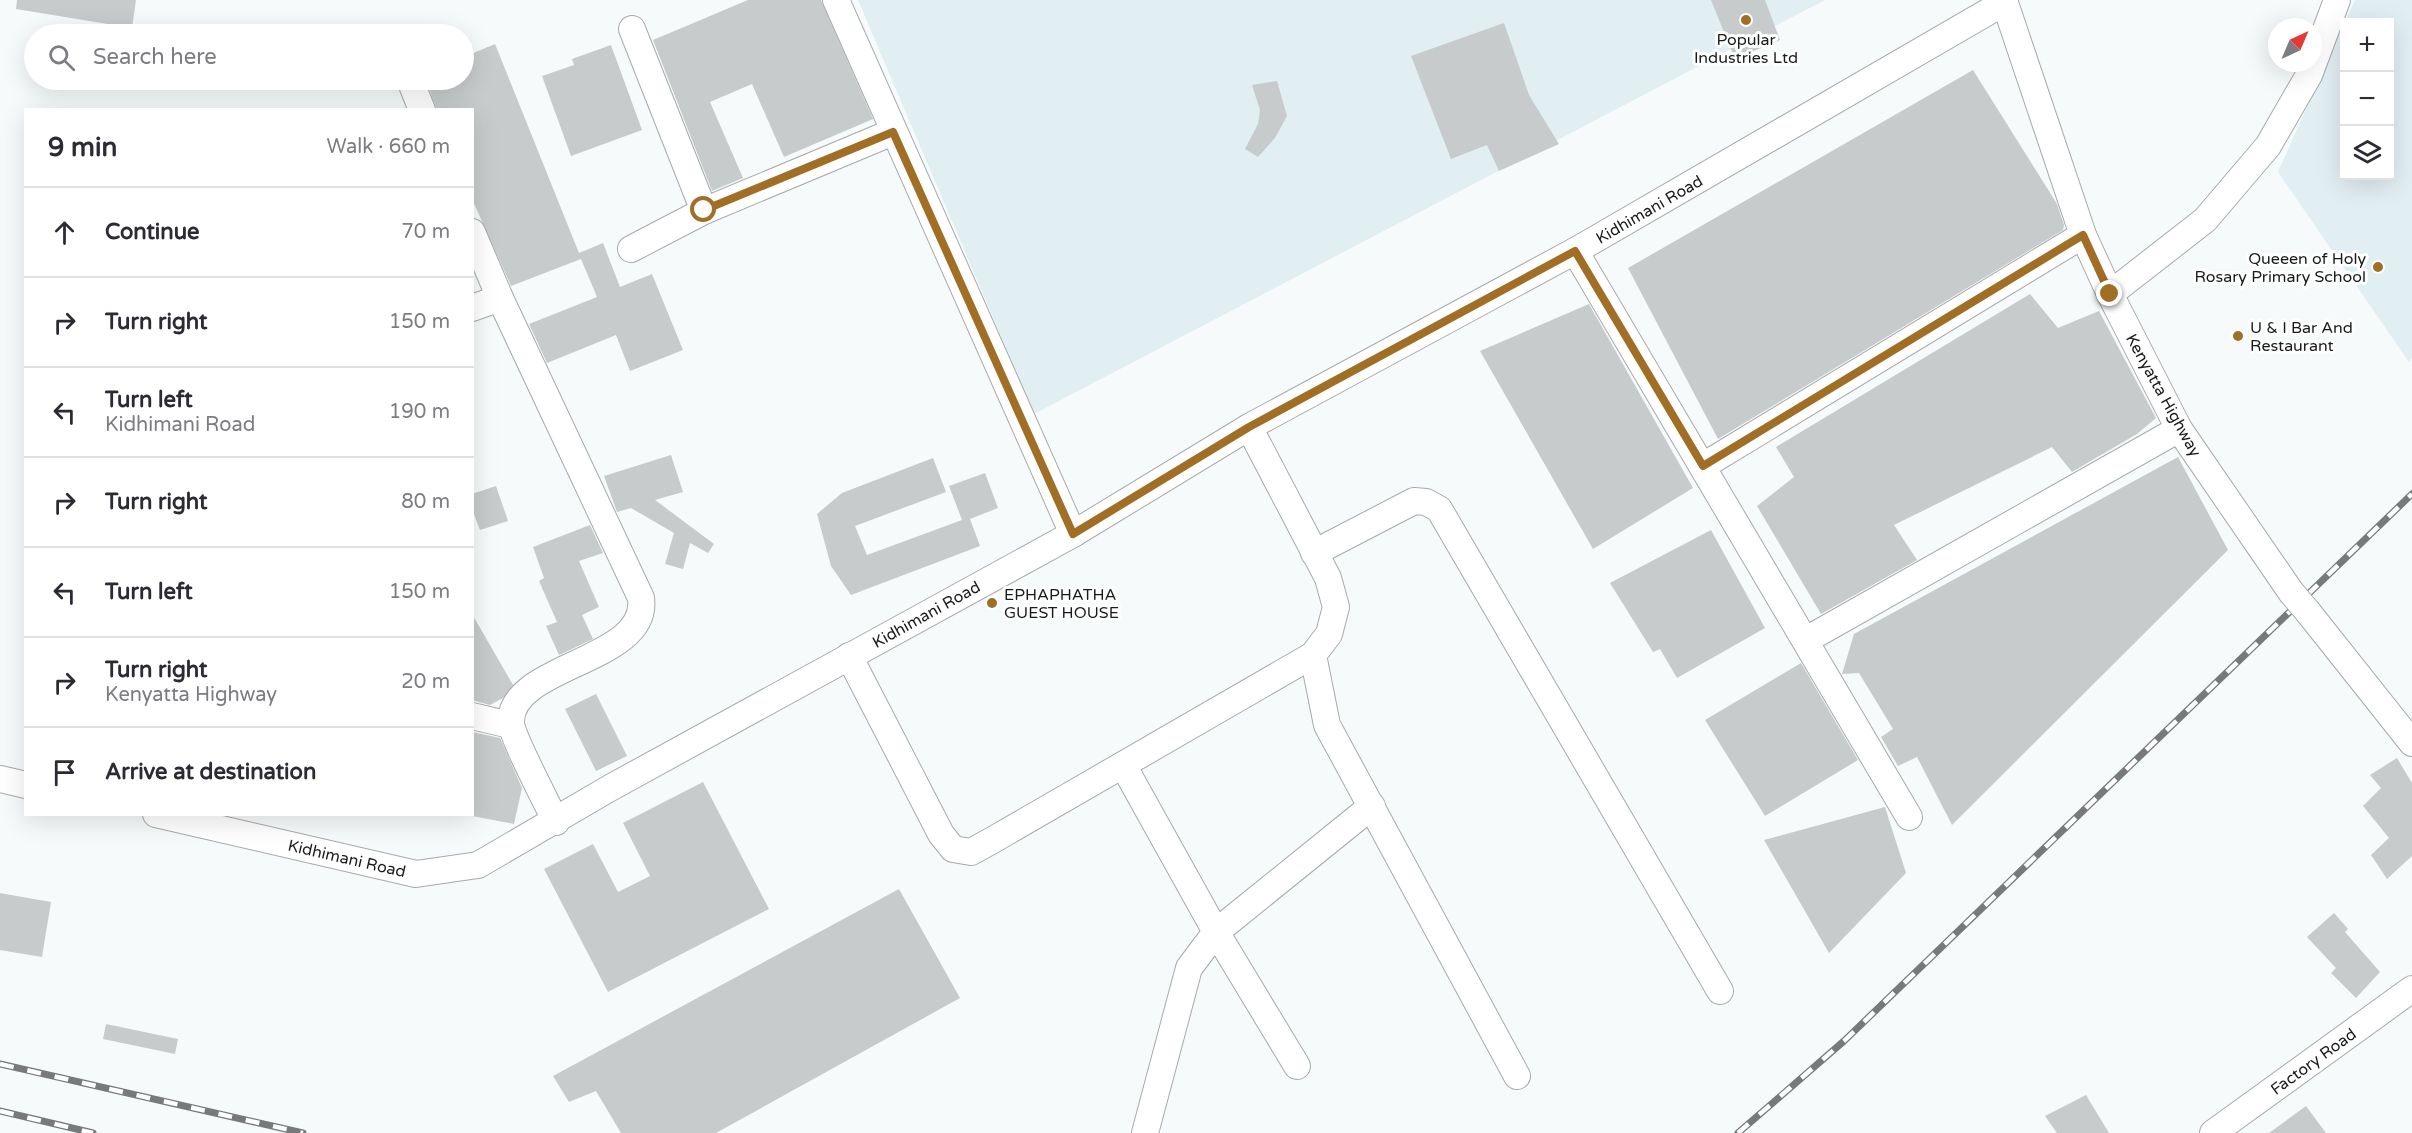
<!DOCTYPE html>
<meta charset="utf-8">
<style>
:root{--surface:#fff;--page:#f2f2f3;--text:#2b2b33;--muted:#7c7c81;--line:#e1e1e2}
body{margin:0;font-family:"Varela Round",sans-serif;background:var(--page);color:var(--text)}
.controls{position:absolute;right:18px;top:18px;display:grid;overflow:hidden;border-radius:0px;box-shadow:0 6px 24px #0002}
.controls button{width:54px;height:54px;display:grid;place-items:center;padding:0;border:0;border-bottom:2px solid var(--line);background:var(--surface);color:var(--text);font:30px sans-serif}
.compass{position:absolute;left:2268px;top:18px;width:54px;height:54px;border-radius:50%;background:var(--surface);box-shadow:0 6px 24px #0002;rotate:44deg}
.stop{position:absolute;width:18px;height:18px;margin:-14px;border:4px solid #a16e25;border-radius:50%;background:#fff}
.stop.end{background:#a16e25;border-color:#fff;box-shadow:0 2px 6px #0008}
.list{margin:0;padding:0;list-style:none}
h2{display:flex;justify-content:space-between;align-items:center;height:78px;margin:0;padding:0 24px;font-size:26px}
h2 small{font-size:20px;font-weight:400;color:var(--muted)}
.list li{display:grid;grid-template-columns:39px 1fr auto;gap:18px;align-items:center;box-sizing:border-box;height:90px;padding:0 24px;border-top:2px solid var(--line)}
.list b{display:block;font-size:22px;white-space:nowrap}
.list p{margin:0;font-size:20px;white-space:nowrap;color:var(--muted)}
.list em{font-size:20px;font-style:normal;color:var(--muted)}
.icon{flex:none;width:33px;height:33px;fill:none;stroke:currentColor;stroke-width:2;stroke-linecap:round;stroke-linejoin:round}
.map{position:relative;flex:none;width:2412px;height:1133px;overflow:hidden}
.search{position:absolute;background:var(--surface);box-shadow:0 6px 24px #0002;left:24px;top:24px;width:450px;height:66px;display:flex;align-items:center;gap:15px;box-sizing:border-box;padding:0 21px;border-radius:33px;color:var(--muted);font-size:22px}
.panel{position:absolute;background:var(--surface);box-shadow:0 6px 24px #0002;left:24px;top:108px;width:450px;height:708px;border-radius:0px}
.map>svg:first-child{display:block}
.built{fill:#e1eef2}
.building{fill:#c7cbcc}
.lines{fill:none;stroke-linecap:round;stroke-linejoin:round}
.minor-casing{stroke:#a6aaab;stroke-width:28}
.minor{stroke:#fff;stroke-width:26}
.rail-casing{stroke:#77797a;stroke-width:7}
.rail{stroke:#fff;stroke-width:4.5;stroke-dasharray:14;stroke-linecap:butt}
.minor-bridge-casing{stroke:#a6aaab;stroke-width:28;stroke-linecap:butt}
.minor-bridge{stroke:#fff;stroke-width:26}
.route{stroke:#a16e25;stroke-width:8}
.poi-dot{fill:#a16e25;stroke:#fff;stroke-width:2}
.labels{text-anchor:middle;stroke-width:6;stroke-linejoin:round;paint-order:stroke}
.poi-label{font-size:16px;fill:#191a1b;stroke:#fff;text-anchor:start}
.street-label{font-size:16px;fill:#191a1b;stroke:#fff}
</style>
<div class="map">
<svg width="2412" height="1133" viewBox="0 0 2412 1133">
<rect width="100%" height="100%" fill="#f6fafb"/>
<!-- built -->
<g class="built">
<path d="M 858,0 L 1825,0 L 1034,414 Z"/>
<path d="M 2355,0 L 2412,0 L 2412,358 L 2409,362 L 2278,172 L 2344,24 L 2344,176 L 2390,176 L 2390,22 L 2345,22 Z"/>
</g>
<!-- building -->
<g class="building">
<path d="M 17,0 L 136,0 L 132,28 L 16,9 Z"/>
<path d="M 748,0 L 821,0 L 873,119 L 784,157 L 752,84 L 710,102 L 743,178 L 712,191 L 653,40 Z"/>
<path d="M 1711,0 L 1765,0 L 1780,40 L 1735,59 Z"/>
<path d="M 1504,23 L 1529,95 L 1559,144 L 1499,171 L 1487,145 L 1451,159 L 1411,56 Z"/>
<path d="M 495,44 L 579,253 L 603,243 L 620,287 L 652,274 L 683,350 L 630,371 L 616,335 L 547,363 L 529,324 L 597,297 L 581,259 L 511,286 L 472,199 L 472,110 L 437,110 L 426,80 L 464,80 L 464,57 Z"/>
<path d="M 611,45 L 642,130 L 571,156 L 542,76 L 574,65 L 572,59 Z"/>
<path d="M 1973,70 L 2057,204 L 2064,225 L 2063,230 L 1718,439 L 1628,268 Z"/>
<path d="M 1277,81 L 1287,116 L 1275,138 L 1258,157 L 1245,149 L 1258,124 L 1260,110 L 1252,85 Z"/>
<path d="M 2030,294 L 2058,328 L 2099,311 L 2156,418 L 2137,434 L 2072,472 L 2052,447 L 1894,525 L 1917,560 L 1821,614 L 1757,506 L 1794,477 L 1776,447 Z"/>
<path d="M 1589,304 L 1693,488 L 1593,549 L 1480,351 Z"/>
<path d="M 671,455 L 683,492 L 655,500 L 714,544 L 708,553 L 690,543 L 683,569 L 665,564 L 674,533 L 631,508 L 617,512 L 604,476 Z"/>
<path d="M 2178,457 L 2228,550 L 1952,825 L 1917,757 L 1898,766 L 1881,737 L 1893,729 L 1859,673 L 1842,674 L 1854,634 Z"/>
<path d="M 933,458 L 946,492 L 855,526 L 867,555 L 962,520 L 949,486 L 985,473 L 998,508 L 970,519 L 980,546 L 851,595 L 831,566 L 817,514 L 842,493 Z"/>
<path d="M 496,486 L 508,521 L 480,530 L 472,509 L 472,494 Z"/>
<path d="M 590,525 L 603,553 L 579,561 L 599,607 L 582,615 L 593,639 L 559,655 L 546,626 L 557,622 L 539,581 L 544,578 L 533,547 Z"/>
<path d="M 1711,530 L 1765,628 L 1677,678 L 1660,649 L 1653,652 L 1610,583 Z"/>
<path d="M 472,614 L 513,685 L 503,698 L 490,705 L 472,700 Z"/>
<path d="M 1801,663 L 1858,760 L 1765,816 L 1705,720 Z"/>
<path d="M 596,694 L 627,756 L 596,771 L 565,709 Z"/>
<path d="M 472,732 L 500,738 L 522,788 L 514,824 L 472,816 Z"/>
<path d="M 2397,758 L 2412,783 L 2412,856 L 2387,879 L 2371,855 L 2389,838 L 2363,806 L 2381,788 L 2370,775 Z"/>
<path d="M 703,782 L 769,909 L 608,992 L 544,869 L 593,844 L 618,892 L 650,876 L 623,823 Z"/>
<path d="M 1885,807 L 1906,873 L 1829,953 L 1764,840 Z"/>
<path d="M 899,889 L 960,998 L 716,1133 L 621,1133 L 596,1091 L 569,1102 L 553,1076 Z"/>
<path d="M 0,893 L 51,902 L 42,957 L 0,950 Z"/>
<path d="M 2334,913 L 2348,929 L 2345,932 L 2380,972 L 2356,998 L 2331,973 L 2336,968 L 2307,937 Z"/>
<path d="M 106,1024 L 178,1039 L 175,1054 L 103,1039 Z"/>
<path d="M 2086,1095 L 2109,1133 L 2057,1133 L 2045,1116 Z"/>
<path d="M 2306,1106 L 2326,1133 L 2269,1133 Z"/>
</g>
<g class="lines">
<!-- minor casing -->
<g class="minor-casing">
<g id="minor">
<path d="M 836,0 L 1073,534"/>
<path d="M 2004,0 L 2083,235 L 2110,294 L 2179,429 L 2291,592"/>
<path d="M 632,29 L 704,211"/>
<path d="M 412,85 L 422,110"/>
<path d="M 472,232 L 500,298 L 641,598 C 650,662 510,664 511,722 C 511,735 548,805 556,822"/>
<path d="M 631,249 L 704,211 L 893,132"/>
<path d="M 1575,251 L 1909,817"/>
<path d="M 2110,294 L 2205,220 L 2268,146 L 2309,75 L 2337,0"/>
<path d="M 472,308 L 500,298"/>
<path d="M 1703,466 L 2083,235"/>
<path d="M 1314,553 L 1414,501 L 1426,502 L 1439,509 L 1720,991"/>
<path d="M 2308,612 L 2412,743"/>
<path d="M 1806,640 L 2179,429"/>
<path d="M 1313,655 L 1327,725 L 1517,1076"/>
<path d="M 849,656 L 941,834 L 953,849 L 971,852 L 991,841 L 1313,655 L 1329,634 L 1336,607 L 1328,578 L 1249,427"/>
<path d="M 472,716 L 510,725"/>
<path d="M 1123,765 L 1216,932 L 1297,1066"/>
<path d="M 0,779 L 26,785"/>
<path d="M 156,814 L 416,874 L 478,865 L 610,788 L 1073,534 L 1249,427 L 1575,251 L 2005,2"/>
<path d="M 1145,1133 L 1189,968 L 1216,932 L 1372,806"/>
<path d="M 2213,1133 L 2412,989"/>
</g>
</g>
<!-- minor -->
<use href="#minor" class="minor"/>
<!-- rail casing -->
<g class="rail-casing">
<g id="rail">
<path d="M 0,1064 L 303,1133"/>
<path d="M 0,1111 L 93,1133"/>
<path d="M 1738,1133 L 1844,1041 L 2412,494"/>
</g>
</g>
<!-- rail -->
<use href="#rail" class="rail"/>
<!-- minor-bridge casing -->
<g class="minor-bridge-casing">
<path id="minor-bridge" d="M 2291,592 L 2308,612"/>
</g>
<!-- minor-bridge -->
<use href="#minor-bridge" class="minor-bridge"/>
</g>
<g class="lines">
<!-- route -->
<path class="route" d="M 704,210 L 893,132 L 1073,534 L 1249,427 L 1575,251 L 1703,466 L 2083,235 L 2110,294"/>
</g>
<!-- markers -->
<g class="poi-dot">
<circle cx="1746" cy="20" r="6"/>
<circle cx="2378" cy="267" r="6"/>
<circle cx="2238" cy="336" r="6"/>
<circle cx="992" cy="603" r="6"/>
</g>
<g class="labels">
<!-- poi labels -->
<g class="poi-label">
<text x="1746" y="45" text-anchor="middle">Popular<tspan x="1746" dy="18">Industries Ltd</tspan></text>
<text x="2366" y="264" text-anchor="end">Queeen of Holy<tspan x="2366" dy="18">Rosary Primary School</tspan></text>
<text x="2250" y="333">U &amp; I Bar And<tspan x="2250" dy="18">Restaurant</tspan></text>
<text x="1004" y="600">EPHAPHATHA<tspan x="1004" dy="18">GUEST HOUSE</tspan></text>
</g>
<!-- street labels -->
<g class="street-label">
<text transform="translate(1649 209) rotate(-30)" y="6">Kidhimani Road</text>
<text transform="translate(2164 395) rotate(61)" y="6">Kenyatta Highway</text>
<text transform="translate(926 614) rotate(-29)" y="6">Kidhimani Road</text>
<text transform="translate(347 858) rotate(13)" y="6">Kidhimani Road</text>
<text transform="translate(2313 1061) rotate(-36)" y="6">Factory Road</text>
</g>
</g>
</svg>
<div class="controls">
<button>+</button>
<button>−</button>
<button><svg class="icon" aria-label="layers" viewBox="0 0 24 24"><path d="M12 4l9 5-9 5-9-5zM3 14l9 5 9-5"/></svg></button>
</div>
<svg class="compass" viewBox="-18 -18 36 36"><path d="M0-13l5 13h-10z" fill="#e53935"/><path d="M0 13l5-13h-10z" fill="#7c7c81"/></svg>
<div class="stop" style="left:704px;top:210px"></div>
<div class="stop end" style="left:2110px;top:294px"></div>
<div class="search"><svg class="icon" aria-label="search" viewBox="0 0 24 24"><circle cx="10" cy="10" r="6"/><path d="M15 15l6 6"/></svg>Search here</div>
<section class="panel">
<h2>9 min<small>Walk · 660 m</small></h2>
<ul class="list">
<li><svg class="icon" aria-label="ahead" viewBox="0 0 24 24"><path d="M12 20V5M6 11l6-6 6 6"/></svg><div><b>Continue</b></div><em>70 m</em></li>
<li><svg class="icon" aria-label="right" viewBox="0 0 24 24"><path d="M7 20v-9h11M14 6l5 5-5 5"/></svg><div><b>Turn right</b></div><em>150 m</em></li>
<li><svg class="icon" aria-label="left" viewBox="0 0 24 24"><path d="M17 20v-9H6M10 6l-5 5 5 5"/></svg><div><b>Turn left</b><p>Kidhimani Road</p></div><em>190 m</em></li>
<li><svg class="icon" aria-label="right" viewBox="0 0 24 24"><path d="M7 20v-9h11M14 6l5 5-5 5"/></svg><div><b>Turn right</b></div><em>80 m</em></li>
<li><svg class="icon" aria-label="left" viewBox="0 0 24 24"><path d="M17 20v-9H6M10 6l-5 5 5 5"/></svg><div><b>Turn left</b></div><em>150 m</em></li>
<li><svg class="icon" aria-label="right" viewBox="0 0 24 24"><path d="M7 20v-9h11M14 6l5 5-5 5"/></svg><div><b>Turn right</b><p>Kenyatta Highway</p></div><em>20 m</em></li>
<li><svg class="icon" aria-label="arrive" viewBox="0 0 24 24"><path d="M6 21V4h12l-3 4 3 4H6"/></svg><div><b>Arrive at destination</b></div></li>
</ul>
</section>
</div>
